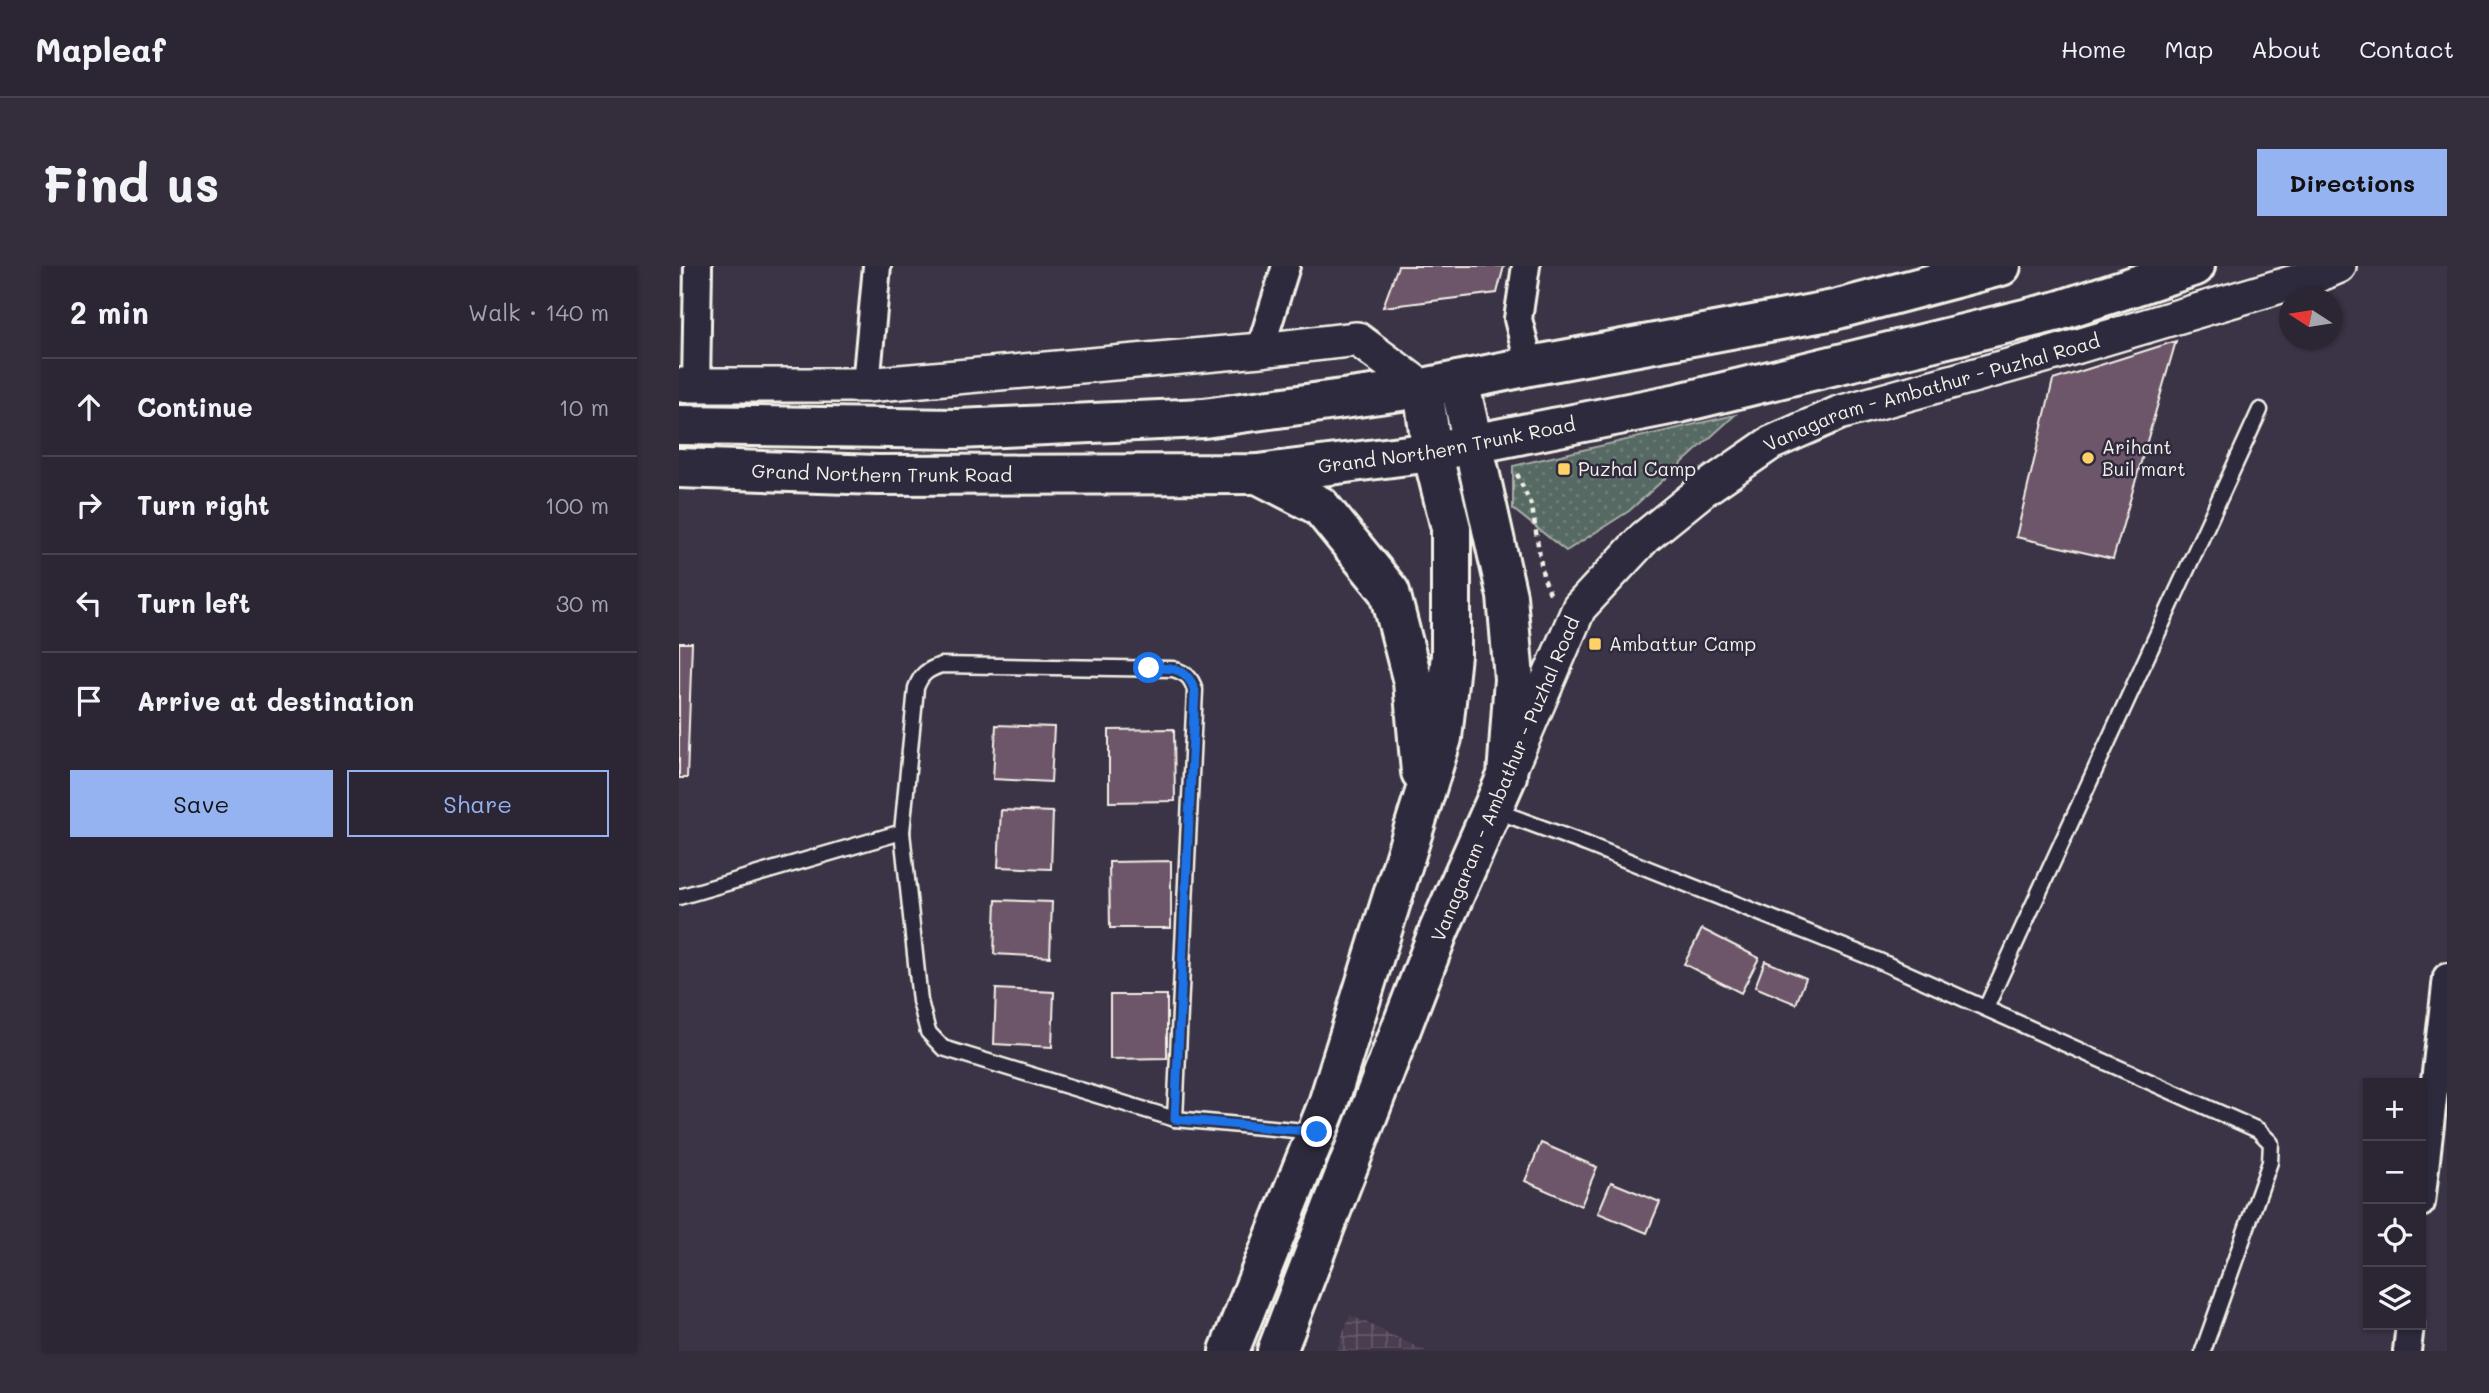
<!DOCTYPE html>
<meta charset="utf-8">
<style>
:root{--surface:#2c2634;--page:#342e3c;--text:#f1f3f6;--muted:#a6a5ac;--line:#48434f;--accent:#95b2f1}
body{margin:0;font-family:Mali,sans-serif;background:var(--page);color:var(--text)}
.controls{position:absolute;right:21px;bottom:21px;display:grid;overflow:hidden;border-radius:0px;box-shadow:0 2px 5px #0004}
.controls button{width:63px;height:63px;display:grid;place-items:center;padding:0;border:0;border-bottom:2px solid var(--line);background:var(--surface);color:var(--text);font:35px sans-serif}
.compass{position:absolute;left:1600px;top:21px;width:63px;height:63px;border-radius:50%;background:var(--surface);box-shadow:0 2px 5px #0004;rotate:282deg}
.stop{position:absolute;width:21px;height:21px;margin:-16px;border:5px solid #1a73e8;border-radius:50%;background:#fff}
.stop.end{background:#1a73e8;border-color:#fff;box-shadow:0 2px 7px #0008}
.list{margin:0;padding:0;list-style:none}
h2{display:flex;justify-content:space-between;align-items:center;height:91px;margin:0;padding:0 28px;font-size:30px}
h2 small{font-size:23px;font-weight:400;color:var(--muted)}
.list li{display:grid;grid-template-columns:46px 1fr auto;gap:21px;align-items:center;box-sizing:border-box;height:98px;padding:0 28px;border-top:2px solid var(--line)}
.list b{display:block;font-size:26px;white-space:nowrap}
.list em{font-size:23px;font-style:normal;color:var(--muted)}
.actions{display:flex;gap:14px;padding:21px 28px}
.actions a{flex:1;padding:16px 0;border:2px solid var(--accent);border-radius:0px;text-align:center;font-size:24px;color:var(--accent)}
.actions .main{background:var(--accent);color:#111}
.icon{flex:none;width:38px;height:38px;fill:none;stroke:currentColor;stroke-width:2;stroke-linecap:round;stroke-linejoin:round}
.map{position:relative;flex:none;width:1768px;height:1085px;overflow:hidden;border-radius:0px}
header{display:flex;align-items:center;gap:42px;box-sizing:border-box;height:98px;padding:0 35px;background:var(--surface);border-bottom:2px solid var(--line)}
header strong{font-size:33px}
nav{display:flex;gap:38px;margin-inline-start:auto;font-size:24px}
.intro{display:flex;align-items:center;justify-content:space-between;box-sizing:border-box;height:168px;padding:0 42px}
h1{margin:0;font-size:49px}
.button{padding:18px 32px;border-radius:0px;background:var(--accent);color:#111;font-size:24px;font-weight:700}
main{display:flex;gap:42px;padding:0 42px}
aside{flex:1;background:var(--surface);border-radius:0px;box-shadow:0 2px 5px #0004}
.map>svg:first-child{display:block}
.industrial{fill:url(#industrial-grid)}
.grass{fill:url(#grass-dots);stroke:#a6aea6;stroke-width:2}
.building{fill:#6d5669;stroke:#f4f1e8;stroke-width:2}
.lines{fill:none;stroke-linecap:round;stroke-linejoin:round}
.service-casing{stroke:#f4f1e8;stroke-width:19}
.minor-casing{stroke:#f4f1e8;stroke-width:32}
.tertiary-casing{stroke:#f4f1e8;stroke-width:38}
.primary-casing{stroke:#f4f1e8;stroke-width:44}
.trunk-casing{stroke:#f4f1e8;stroke-width:44}
.path{stroke:#f4f1e8;stroke-width:4.5;stroke-dasharray:5 5;stroke-linecap:butt}
.service{stroke:#2f2a3d;stroke-width:14}
.minor{stroke:#2f2a3d;stroke-width:26}
.tertiary{stroke:#2f2a3d;stroke-width:33}
.primary{stroke:#2f2a3d;stroke-width:38}
.trunk{stroke:#2f2a3d;stroke-width:38}
.route{stroke:#1a73e8;stroke-width:9}
.poi-dot{fill:#ffd166;stroke:#2f2a3d;stroke-width:2.5}
.labels{text-anchor:middle;stroke-width:5;stroke-linejoin:round;paint-order:stroke}
.street-label{font-size:19px;fill:#f4f1e8;stroke:#2f2a3d}
.poi-label{font-size:19px;fill:#f4f1e8;stroke:#2f2a3d;text-anchor:start}
</style>
<header>
<strong>Mapleaf</strong>
<nav><a>Home</a><a>Map</a><a>About</a><a>Contact</a></nav>
</header>
<div class="intro"><h1>Find us</h1><a class="button">Directions</a></div>
<main>
<aside>
<h2>2 min<small>Walk · 140 m</small></h2>
<ul class="list">
<li><svg class="icon" aria-label="ahead" viewBox="0 0 24 24"><path d="M12 20V5M6 11l6-6 6 6"/></svg><div><b>Continue</b></div><em>10 m</em></li>
<li><svg class="icon" aria-label="right" viewBox="0 0 24 24"><path d="M7 20v-9h11M14 6l5 5-5 5"/></svg><div><b>Turn right</b></div><em>100 m</em></li>
<li><svg class="icon" aria-label="left" viewBox="0 0 24 24"><path d="M17 20v-9H6M10 6l-5 5 5 5"/></svg><div><b>Turn left</b></div><em>30 m</em></li>
<li><svg class="icon" aria-label="arrive" viewBox="0 0 24 24"><path d="M6 21V4h12l-3 4 3 4H6"/></svg><div><b>Arrive at destination</b></div></li>
</ul>
<div class="actions"><a class="main">Save</a><a>Share</a></div>
</aside>
<div class="map">
<svg width="1768" height="1085" viewBox="0 0 1768 1085">
<defs>
<pattern id="industrial-grid" width="8" height="8" patternUnits="userSpaceOnUse" patternTransform="scale(1.75)"><rect width="8" height="8" fill="#4a3e50"/><path d="M0 4h8M4 0v8" fill="none" stroke="#655a69"/></pattern>
<pattern id="grass-dots" width="8" height="8" patternUnits="userSpaceOnUse" patternTransform="scale(1.75)"><rect width="8" height="8" fill="#576a64"/><path d="M2 2h.1M6 6h.1" fill="none" stroke="#70807a" stroke-width="1.8" stroke-linecap="round"/></pattern>
</defs>
<rect width="100%" height="100%" fill="#3b3346"/>
<filter id="ink" filterUnits="userSpaceOnUse"><feTurbulence type="fractalNoise" baseFrequency=".0143" numOctaves="2"/><feDisplacementMap in="SourceGraphic" scale="14" xChannelSelector="R" yChannelSelector="G"/><feConvolveMatrix kernelMatrix="1 2 1 2 8 2 1 2 1" color-interpolation-filters="sRGB"/></filter>
<g filter="url(#ink)">
<!-- industrial -->
<path class="industrial" d="M 671,1049 L 747,1085 L 657,1085 Z"/>
<!-- grass -->
<path class="grass" d="M 1056,149 L 950,245 L 887,285 L 834,243 L 834,200 Z"/>
<!-- building -->
<g class="building">
<path d="M 719,0 L 825,0 L 818,27 L 704,41 Z"/>
<path d="M 1497,75 L 1434,293 L 1337,271 L 1374,114 Z"/>
<path d="M 0,377 L 13,377 L 8,512 L 0,512 Z"/>
<path d="M 317,459 L 375,461 L 372,516 L 314,513 Z"/>
<path d="M 495,463 L 496,535 L 430,536 L 430,464 Z"/>
<path d="M 322,544 L 374,546 L 372,603 L 319,601 Z"/>
<path d="M 492,595 L 492,662 L 431,662 L 430,596 Z"/>
<path d="M 317,634 L 373,636 L 371,691 L 315,688 Z"/>
<path d="M 1023,663 L 1080,692 L 1062,727 L 1005,698 Z"/>
<path d="M 1086,695 L 1127,712 L 1117,738 L 1076,721 Z"/>
<path d="M 317,723 L 375,726 L 373,781 L 315,778 Z"/>
<path d="M 431,729 L 488,729 L 488,792 L 431,793 Z"/>
<path d="M 862,877 L 918,901 L 902,940 L 846,915 Z"/>
<path d="M 932,916 L 981,936 L 968,967 L 919,947 Z"/>
</g>
<g class="lines">
<!-- service casing -->
<g class="service-casing">
<g id="service">
<path d="M 815,544 L 907,578 L 1198,694 L 1579,864 L 1592,877 L 1591,896 L 1524,1085"/>
<path d="M 223,566 L 237,422 C 242,408 248,404 262,399 L 494,403 C 507,407 512,411 516,424 L 496,853"/>
<path d="M 0,631 L 223,566 L 241,735 L 249,766 L 264,782 L 496,853 L 636,866"/>
<path d="M 1307,742 L 1581,144"/>
</g>
</g>
<!-- minor casing -->
<g class="minor-casing">
<g id="minor">
<path d="M 847,0 L 839,53 L 851,100"/>
<path d="M 581,84 L 607,0"/>
<path d="M 187,119 L 198,0"/>
<path d="M 17,120 L 19,0"/>
<path d="M 1742,937 L 1768,711"/>
<path d="M 1728,1085 L 1731,1059"/>
</g>
</g>
<!-- tertiary casing -->
<g class="tertiary-casing">
<g id="tertiary">
<path d="M 0,119 L 187,119 L 581,84 L 678,73 L 744,122"/>
<path id="s1" d="M 833,498 L 900,342 L 966,271 L 1024,224 L 1092,177 L 1160,147 L 1376,87 L 1639,9 L 1660,0"/>
</g>
</g>
<!-- primary casing -->
<g class="primary-casing">
<g id="primary">
<path d="M 579,208 L 641,240 L 711,326 L 734,416 L 742,506"/>
<path d="M 550,1085 L 649,838 L 763,472 L 772,389 L 772,262 L 753,186 L 744,122"/>
<path d="M 598,1085 L 760,664 L 828,510 L 835,413 L 828,330 L 780,115"/>
</g>
</g>
<!-- trunk casing -->
<g class="trunk-casing">
<g id="trunk">
<path d="M 0,159 L 279,163 L 525,152 L 744,122 L 851,100 L 1155,44 L 1322,0"/>
<path id="s2" d="M 0,202 L 198,209 L 579,208 L 753,186 L 1000,137 L 1379,45 L 1516,0"/>
</g>
</g>
<!-- path -->
<path class="path" d="M 838,208 L 853,241 L 864,310 L 872,330"/>
<!-- service -->
<use href="#service" class="service"/>
<!-- minor -->
<use href="#minor" class="minor"/>
<!-- tertiary -->
<use href="#tertiary" class="tertiary"/>
<!-- primary -->
<use href="#primary" class="primary"/>
<!-- trunk -->
<use href="#trunk" class="trunk"/>
</g>
</g>
<g class="lines" filter="url(#ink)">
<!-- route -->
<path class="route" d="M 470,402 C 492,402 508,400 516,425 L 496,853 L 638,866"/>
</g>
<!-- markers -->
<g class="poi-dot">
<circle cx="1409" cy="192" r="7"/>
<rect x="878" y="196" width="14" height="14" rx="3.5"/>
<rect x="909" y="371" width="14" height="14" rx="3.5"/>
</g>
<g class="labels">
<!-- street labels -->
<g class="street-label">
<text dy="7" stroke="none"><textPath href="#s1" startOffset="593">Vanagaram - Ambathur - Puzhal Road</textPath></text>
<text dy="7" stroke="none"><textPath href="#s2" startOffset="770">Grand Northern Trunk Road</textPath></text>
<text dy="7" stroke="none"><textPath href="#s2" startOffset="203">Grand Northern Trunk Road</textPath></text>
<text transform="translate(826 513) rotate(-67)" y="7">Vanagaram - Ambathur - Puzhal Road</text>
</g>
<!-- poi labels -->
<g class="poi-label">
<text x="1423" y="188">Arihant<tspan x="1423" dy="22">Buil mart</tspan></text>
<text x="899" y="210">Puzhal Camp</text>
<text x="930" y="385">Ambattur Camp</text>
</g>
</g>
</svg>
<div class="controls">
<button>+</button>
<button>−</button>
<button><svg class="icon" aria-label="locate" viewBox="0 0 24 24"><circle cx="12" cy="12" r="6"/><path d="M12 2v4M12 18v4M2 12h4M18 12h4"/></svg></button>
<button><svg class="icon" aria-label="layers" viewBox="0 0 24 24"><path d="M12 4l9 5-9 5-9-5zM3 14l9 5 9-5"/></svg></button>
</div>
<svg class="compass" viewBox="-18 -18 36 36"><path d="M0-13l5 13h-10z" fill="#e53935"/><path d="M0 13l5-13h-10z" fill="#a6a5ac"/></svg>
<div class="stop" style="left:470px;top:402px"></div>
<div class="stop end" style="left:638px;top:866px"></div>
</div>
</main>
